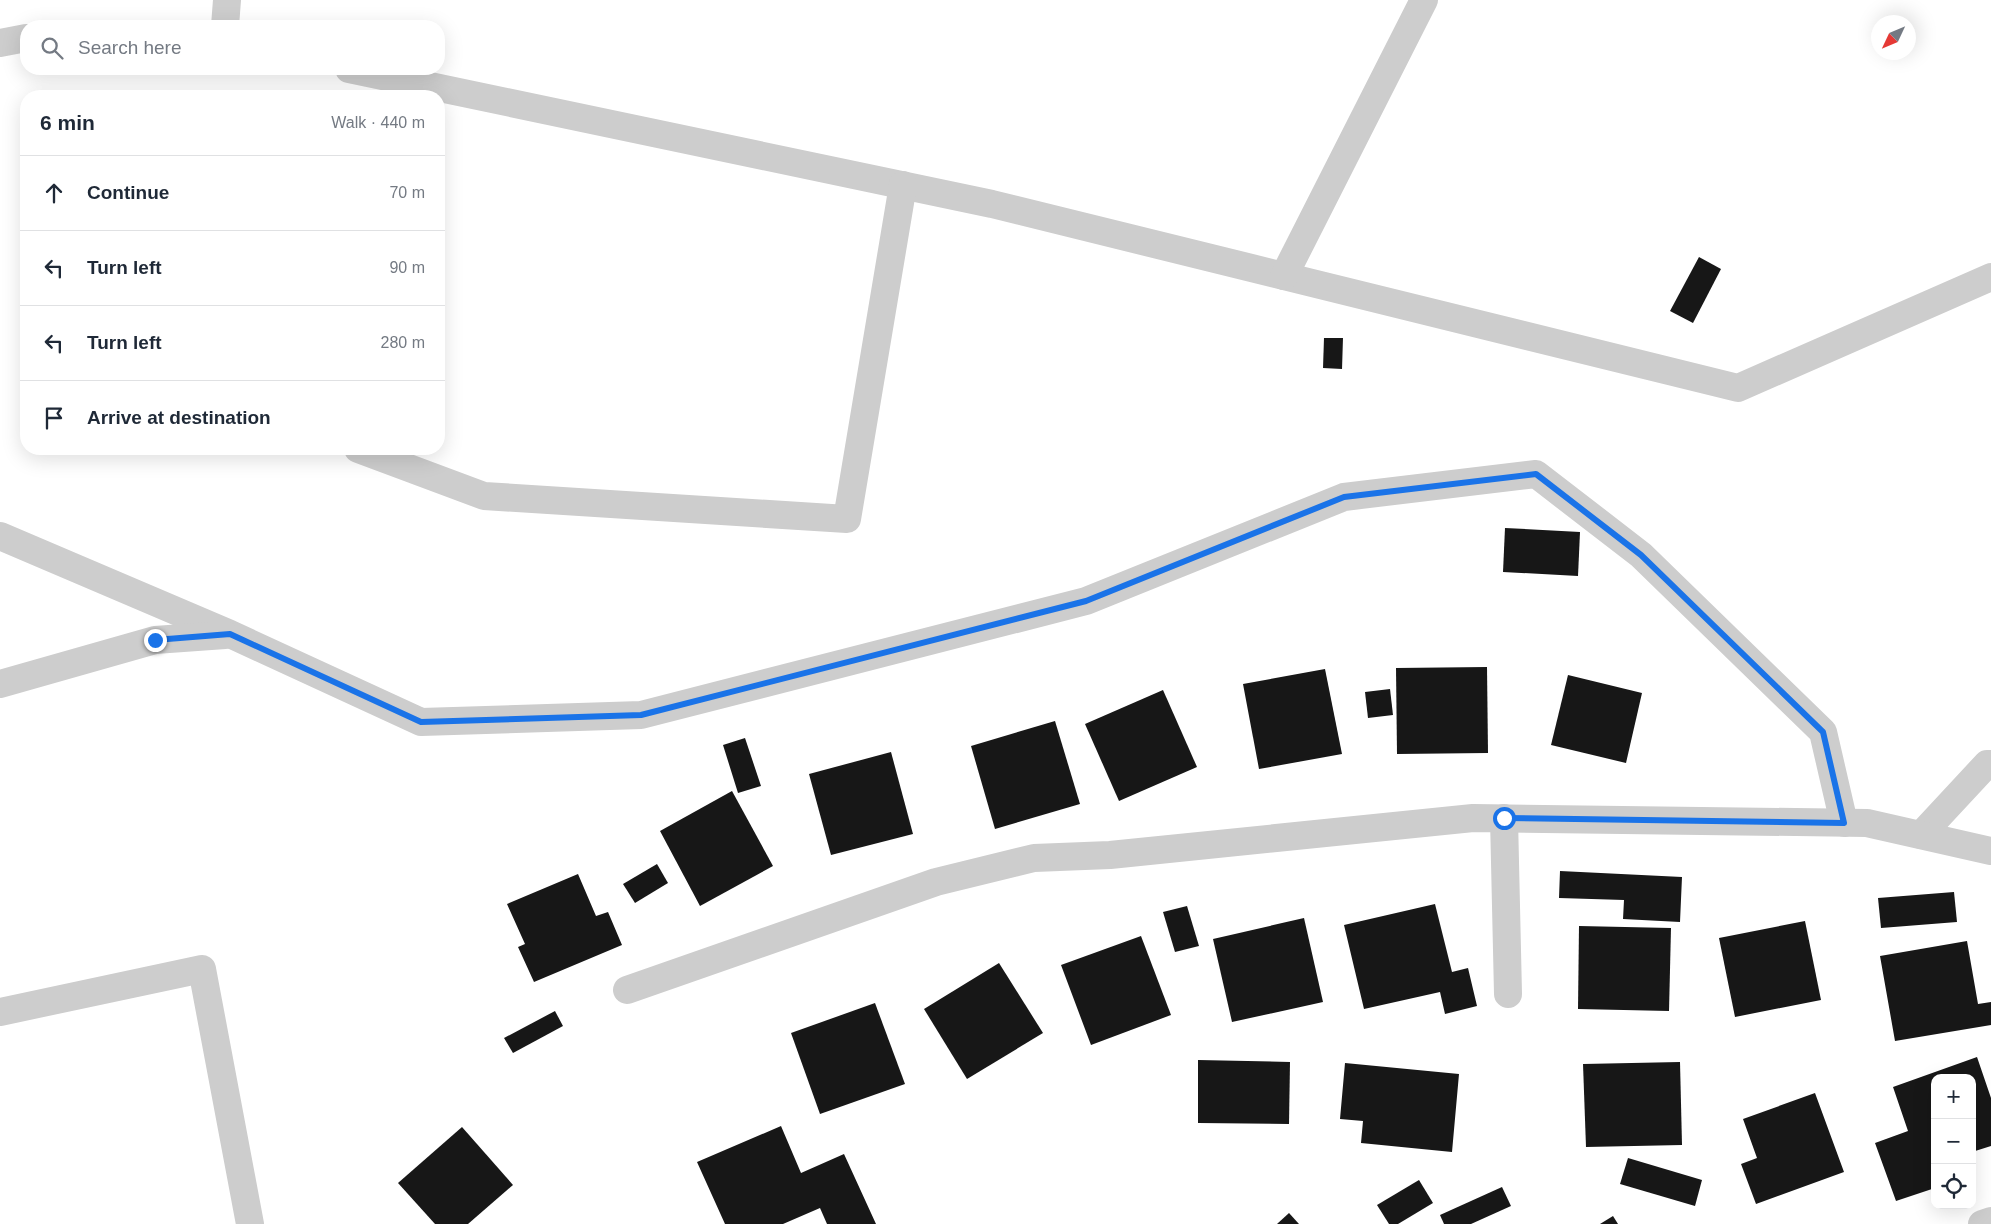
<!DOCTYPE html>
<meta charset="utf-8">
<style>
:root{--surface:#fff;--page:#f6f6f7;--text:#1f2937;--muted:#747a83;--line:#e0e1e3}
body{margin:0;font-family:Arial,sans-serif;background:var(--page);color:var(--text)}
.controls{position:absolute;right:15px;bottom:15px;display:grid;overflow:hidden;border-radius:10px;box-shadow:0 5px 20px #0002}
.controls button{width:45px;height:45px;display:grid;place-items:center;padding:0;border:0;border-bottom:1px solid var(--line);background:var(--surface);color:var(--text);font:25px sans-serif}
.compass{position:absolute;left:1871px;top:15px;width:45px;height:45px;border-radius:50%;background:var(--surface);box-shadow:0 5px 20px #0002;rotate:226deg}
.stop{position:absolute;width:15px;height:15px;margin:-11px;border:4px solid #1a73e8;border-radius:50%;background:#fff}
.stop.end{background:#1a73e8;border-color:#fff;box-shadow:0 1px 5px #0008}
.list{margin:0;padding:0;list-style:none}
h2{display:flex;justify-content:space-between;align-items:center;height:65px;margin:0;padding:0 20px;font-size:21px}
h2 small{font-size:16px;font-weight:400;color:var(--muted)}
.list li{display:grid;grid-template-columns:32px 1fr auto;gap:15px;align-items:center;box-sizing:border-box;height:75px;padding:0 20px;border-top:1px solid var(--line)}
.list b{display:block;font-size:19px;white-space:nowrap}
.list em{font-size:16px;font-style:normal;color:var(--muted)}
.icon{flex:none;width:28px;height:28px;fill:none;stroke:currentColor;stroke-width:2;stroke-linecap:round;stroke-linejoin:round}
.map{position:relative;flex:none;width:1991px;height:1224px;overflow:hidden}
.search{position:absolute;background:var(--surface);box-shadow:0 5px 20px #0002;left:20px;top:20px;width:425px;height:55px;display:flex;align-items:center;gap:12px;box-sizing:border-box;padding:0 18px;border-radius:20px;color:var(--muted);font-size:19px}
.panel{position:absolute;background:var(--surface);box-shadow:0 5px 20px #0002;left:20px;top:90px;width:425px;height:365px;border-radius:20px}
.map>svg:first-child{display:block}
.building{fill:#171717}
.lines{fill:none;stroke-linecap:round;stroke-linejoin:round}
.minor{stroke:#cdcdcd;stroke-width:28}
.route{stroke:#1a73e8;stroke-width:6}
</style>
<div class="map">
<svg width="1991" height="1224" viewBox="0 0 1991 1224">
<rect width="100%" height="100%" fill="#fff"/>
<!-- building -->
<g class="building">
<path d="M 1699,257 L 1721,269 L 1693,323 L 1670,311 Z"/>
<path d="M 1324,338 L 1343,338 L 1342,369 L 1323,368 Z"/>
<path d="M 1505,528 L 1580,532 L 1578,576 L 1503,572 Z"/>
<path d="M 1487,667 L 1488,753 L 1397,754 L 1396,668 Z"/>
<path d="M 1325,669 L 1342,754 L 1259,769 L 1243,684 Z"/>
<path d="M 1568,675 L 1642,693 L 1626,763 L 1551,745 Z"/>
<path d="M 1390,689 L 1393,715 L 1368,718 L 1365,692 Z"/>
<path d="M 1163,690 L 1197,767 L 1119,801 L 1085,724 Z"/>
<path d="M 1055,721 L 1080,804 L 995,829 L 971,746 Z"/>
<path d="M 745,738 L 761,786 L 738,793 L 723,745 Z"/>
<path d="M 891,752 L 913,834 L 831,855 L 809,774 Z"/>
<path d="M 732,791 L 773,866 L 700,906 L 660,831 Z"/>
<path d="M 657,864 L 668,883 L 635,903 L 623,884 Z"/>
<path d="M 1560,871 L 1682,877 L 1680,922 L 1623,919 L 1624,900 L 1559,898 Z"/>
<path d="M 578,874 L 596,916 L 608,912 L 622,945 L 534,982 L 518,947 L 525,944 L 507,904 Z"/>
<path d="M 1954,892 L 1957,922 L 1881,928 L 1878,898 Z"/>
<path d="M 1435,904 L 1452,972 L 1468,968 L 1477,1006 L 1445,1014 L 1440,992 L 1364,1009 L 1344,925 Z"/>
<path d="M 1187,906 L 1199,946 L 1175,952 L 1163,912 Z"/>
<path d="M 1304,918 L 1323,1002 L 1232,1022 L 1213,939 Z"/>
<path d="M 1805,921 L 1821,1000 L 1735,1017 L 1719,938 Z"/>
<path d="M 1579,926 L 1671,928 L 1669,1011 L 1578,1009 Z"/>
<path d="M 1141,936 L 1171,1015 L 1091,1045 L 1061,965 Z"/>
<path d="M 1967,941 L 1978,1004 L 1991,1002 L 1991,1025 L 1895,1041 L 1880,956 Z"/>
<path d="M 999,963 L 1043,1033 L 967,1079 L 924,1009 Z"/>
<path d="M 875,1003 L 905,1084 L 820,1114 L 791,1033 Z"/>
<path d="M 555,1011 L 563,1026 L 513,1053 L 504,1038 Z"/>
<path d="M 1977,1057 L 1991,1098 L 1991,1146 L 1972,1152 L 1972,1078 L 1935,1078 L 1935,1188 L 1896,1201 L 1875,1143 L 1908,1131 L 1893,1087 Z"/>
<path d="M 1198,1060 L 1290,1062 L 1289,1124 L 1198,1123 Z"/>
<path d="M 1680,1062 L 1682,1145 L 1586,1147 L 1583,1064 Z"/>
<path d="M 1345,1063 L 1459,1074 L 1452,1152 L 1361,1143 L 1363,1121 L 1340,1119 Z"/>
<path d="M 1815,1093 L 1844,1172 L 1756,1204 L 1741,1164 L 1757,1158 L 1743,1119 Z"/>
<path d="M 781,1126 L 801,1173 L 844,1154 L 876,1224 L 827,1224 L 820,1208 L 783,1224 L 725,1224 L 697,1162 Z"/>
<path d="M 462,1127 L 513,1185 L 468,1224 L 435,1224 L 398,1183 Z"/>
<path d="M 1628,1158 L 1702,1180 L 1695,1206 L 1620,1184 Z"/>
<path d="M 1419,1180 L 1433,1203 L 1398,1224 L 1389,1224 L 1377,1205 Z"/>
<path d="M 1502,1187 L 1511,1206 L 1471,1224 L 1444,1224 L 1440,1215 Z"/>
<path d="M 1289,1213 L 1299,1224 L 1277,1224 Z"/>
<path d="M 1613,1216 L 1618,1224 L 1600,1224 Z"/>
</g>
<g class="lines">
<!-- minor -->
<g class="minor">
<path d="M 225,26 L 227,0"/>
<path d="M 0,43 L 26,38"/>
<path d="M 349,69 L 992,204 L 1738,388 L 1991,277"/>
<path d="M 1284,276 L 1424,0"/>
<path d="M 358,449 L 484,496 L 847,519 L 903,185"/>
<path d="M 0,536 L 230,634 L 421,722 L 641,715 L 1086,601 L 1344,497 L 1536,474 L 1641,555 L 1823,732 L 1844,823"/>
<path d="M 0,684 L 155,640 L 225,635"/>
<path d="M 1504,818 L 1508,994"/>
<path d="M 1921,835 L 1987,764 L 1991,764"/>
<path d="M 627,990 L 936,882 L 1034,858 L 1110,855 L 1473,818 L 1867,823 L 1991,851"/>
<path d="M 0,1012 L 202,969 L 250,1224"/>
<path d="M 1982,1224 L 1991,1221"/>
</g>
</g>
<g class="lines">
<!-- route -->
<path class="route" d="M 155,640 L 230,634 L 421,722 L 641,715 L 1086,601 L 1344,497 L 1536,474 L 1641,555 L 1823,732 L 1844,823 L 1504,818"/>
</g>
</svg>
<div class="controls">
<button>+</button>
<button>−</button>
<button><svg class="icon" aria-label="locate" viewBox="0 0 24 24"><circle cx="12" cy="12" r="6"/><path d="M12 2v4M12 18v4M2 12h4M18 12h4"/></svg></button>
</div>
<svg class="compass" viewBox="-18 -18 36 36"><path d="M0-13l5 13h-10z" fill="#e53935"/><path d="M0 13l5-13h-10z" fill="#747a83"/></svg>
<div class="stop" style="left:1504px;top:818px"></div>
<div class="stop end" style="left:155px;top:640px"></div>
<div class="search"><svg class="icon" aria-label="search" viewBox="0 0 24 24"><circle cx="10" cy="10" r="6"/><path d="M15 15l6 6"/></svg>Search here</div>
<section class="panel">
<h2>6 min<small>Walk · 440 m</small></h2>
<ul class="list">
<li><svg class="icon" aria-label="ahead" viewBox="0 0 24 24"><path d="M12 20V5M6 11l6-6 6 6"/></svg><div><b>Continue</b></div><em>70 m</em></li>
<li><svg class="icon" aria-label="left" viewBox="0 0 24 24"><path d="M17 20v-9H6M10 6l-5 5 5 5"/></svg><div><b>Turn left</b></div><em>90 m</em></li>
<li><svg class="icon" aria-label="left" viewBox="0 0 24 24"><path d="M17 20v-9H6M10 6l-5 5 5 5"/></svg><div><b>Turn left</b></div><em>280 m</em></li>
<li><svg class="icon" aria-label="arrive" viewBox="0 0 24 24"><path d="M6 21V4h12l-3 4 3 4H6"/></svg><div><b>Arrive at destination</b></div></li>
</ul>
</section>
</div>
